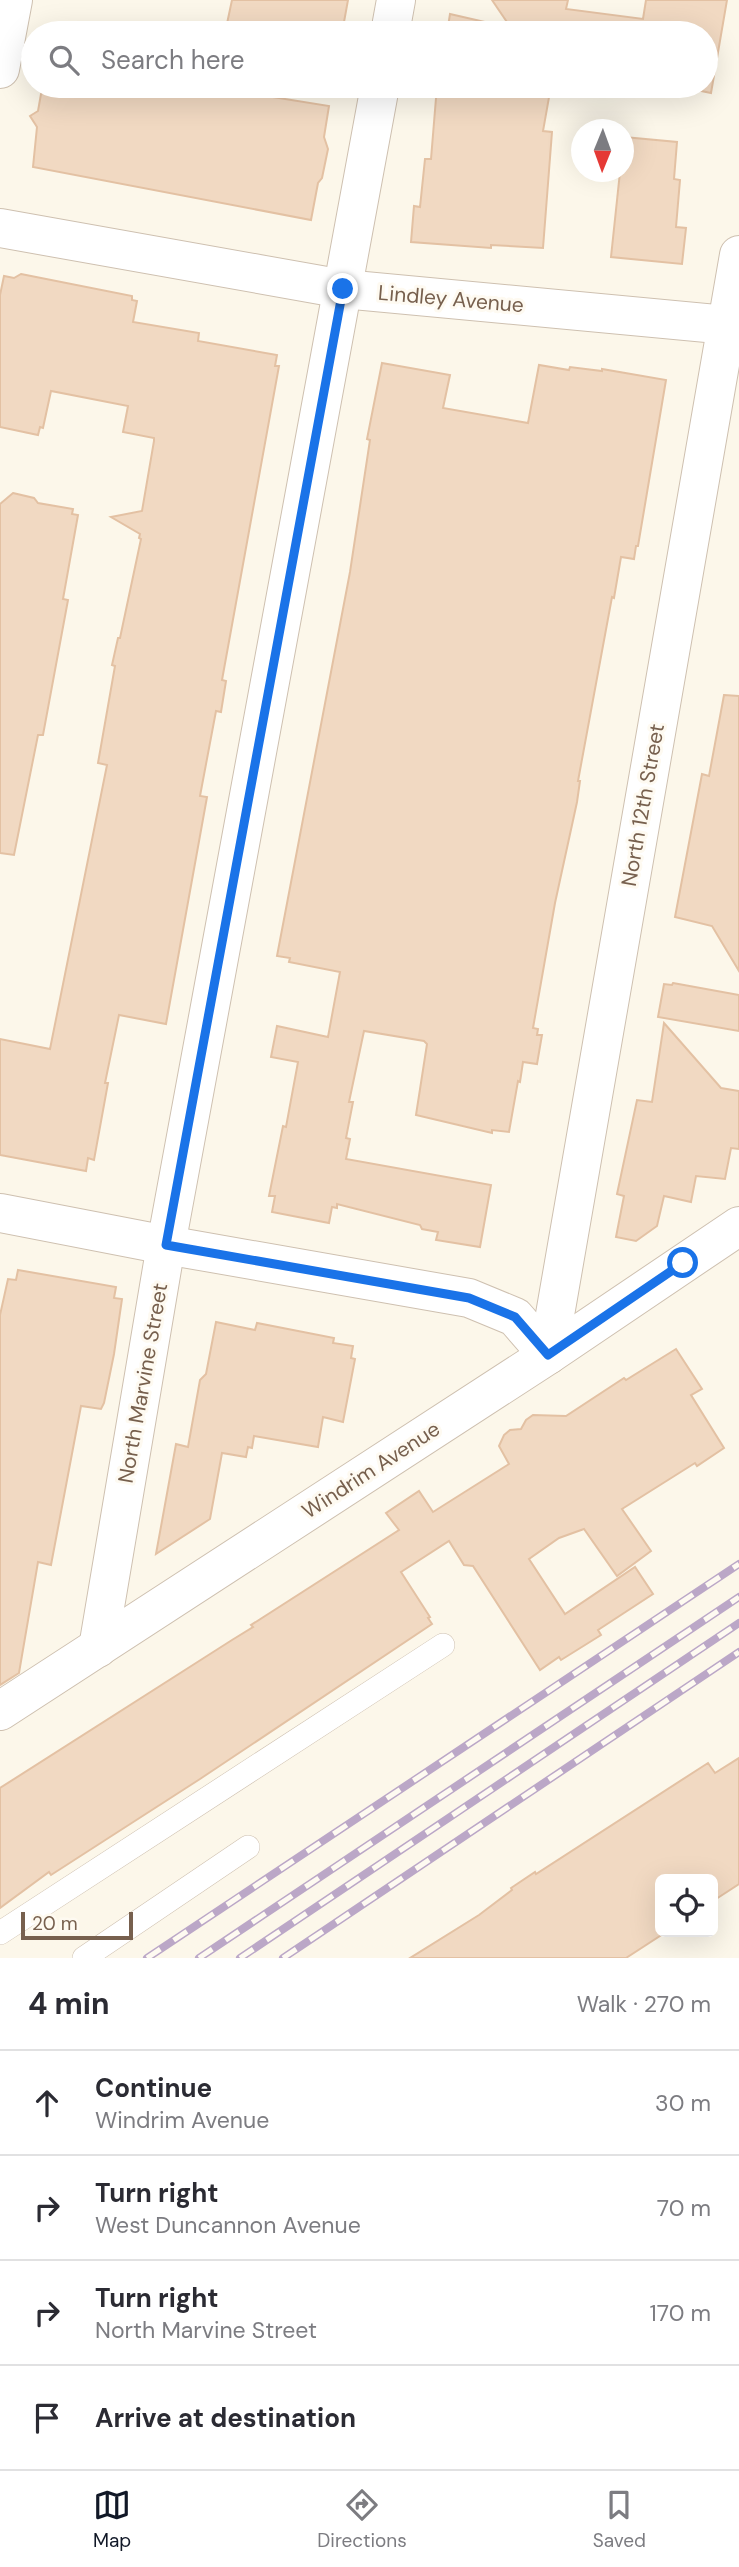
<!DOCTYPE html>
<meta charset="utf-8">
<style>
:root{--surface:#fff;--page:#f7f7f7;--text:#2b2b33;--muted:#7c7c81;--line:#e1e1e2;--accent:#111827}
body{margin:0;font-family:"DM Sans",sans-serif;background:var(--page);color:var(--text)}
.controls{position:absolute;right:21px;bottom:21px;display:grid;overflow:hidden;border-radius:10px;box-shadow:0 7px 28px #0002}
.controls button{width:63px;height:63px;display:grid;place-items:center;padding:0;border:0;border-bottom:2px solid var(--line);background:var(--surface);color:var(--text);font:35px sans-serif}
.compass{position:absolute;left:571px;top:119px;width:63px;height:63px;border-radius:50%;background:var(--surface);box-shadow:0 7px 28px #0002;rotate:181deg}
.scale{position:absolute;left:21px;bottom:18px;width:112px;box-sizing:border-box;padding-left:7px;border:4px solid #77604e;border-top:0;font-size:19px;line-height:24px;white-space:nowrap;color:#77604e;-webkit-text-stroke:5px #fefaf1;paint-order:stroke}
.stop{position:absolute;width:21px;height:21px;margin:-16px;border:5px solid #1a73e8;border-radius:50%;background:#fff}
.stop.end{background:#1a73e8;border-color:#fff;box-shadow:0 2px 7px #0008}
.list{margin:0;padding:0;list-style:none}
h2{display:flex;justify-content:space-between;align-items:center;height:91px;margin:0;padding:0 28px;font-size:30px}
h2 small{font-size:23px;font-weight:400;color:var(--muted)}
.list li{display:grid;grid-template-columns:46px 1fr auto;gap:21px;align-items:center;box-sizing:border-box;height:105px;padding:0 28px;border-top:2px solid var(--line)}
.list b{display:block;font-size:26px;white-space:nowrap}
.list p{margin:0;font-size:23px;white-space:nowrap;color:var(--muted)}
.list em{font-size:23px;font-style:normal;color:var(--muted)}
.icon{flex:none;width:38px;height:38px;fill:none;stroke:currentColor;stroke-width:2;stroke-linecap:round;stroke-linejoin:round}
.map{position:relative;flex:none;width:739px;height:1958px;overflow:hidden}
.search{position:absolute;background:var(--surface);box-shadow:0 7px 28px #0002;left:21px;right:21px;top:21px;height:77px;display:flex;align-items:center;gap:18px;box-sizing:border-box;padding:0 24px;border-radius:38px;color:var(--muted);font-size:26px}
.sheet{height:511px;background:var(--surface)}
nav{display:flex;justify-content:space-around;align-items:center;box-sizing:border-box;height:98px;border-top:2px solid var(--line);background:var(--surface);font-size:19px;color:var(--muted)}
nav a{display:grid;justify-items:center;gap:4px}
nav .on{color:var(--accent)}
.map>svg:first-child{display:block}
.building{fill:#f1d9c2;stroke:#e3c1a3;stroke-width:2}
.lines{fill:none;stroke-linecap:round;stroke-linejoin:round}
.lane-casing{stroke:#cec0b0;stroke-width:24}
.street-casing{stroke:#cec0b0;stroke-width:40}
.lane{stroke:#fff;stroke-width:23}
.street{stroke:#fff;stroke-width:38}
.rail-casing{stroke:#bba7c7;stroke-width:8}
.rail{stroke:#fefaf1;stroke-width:5;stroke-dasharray:16;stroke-linecap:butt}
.route{stroke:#1a73e8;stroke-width:9}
.labels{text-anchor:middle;stroke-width:6;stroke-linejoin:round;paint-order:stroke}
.street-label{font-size:21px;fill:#77604e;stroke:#fefaf1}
</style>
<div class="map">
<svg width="739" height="1958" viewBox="0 0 739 1958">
<rect width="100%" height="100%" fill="#fcf7ea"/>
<!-- building -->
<g class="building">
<path d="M 232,0 L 348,0 L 342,33 L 225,33 Z"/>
<path d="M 492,0 L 568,0 L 566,9 L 643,19 L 646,0 L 727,0 L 711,93 L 682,87 L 682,91 L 654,86 L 706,86 L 706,33 L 447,33 L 450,14 L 511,28 Z"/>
<path d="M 50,86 L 223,86 L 254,91 L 254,94 L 329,106 L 324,137 L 328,149 L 322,178 L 318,183 L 311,220 L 33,167 L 37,127 L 30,116 L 38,111 L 41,94 Z"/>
<path d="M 437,86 L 551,86 L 543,131 L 552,132 L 543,248 L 491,245 L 491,248 L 411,242 L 414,206 L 420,207 L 425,159 L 431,159 Z"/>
<path d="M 624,137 L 677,142 L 674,179 L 680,180 L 676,227 L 686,228 L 682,264 L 611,257 L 620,172 L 624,172 Z"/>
<path d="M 21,274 L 132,296 L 132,300 L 137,301 L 133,322 L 199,333 L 198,341 L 277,355 L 275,366 L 279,366 L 224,669 L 222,680 L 226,681 L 221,712 L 216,711 L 200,796 L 207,797 L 166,1024 L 119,1015 L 105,1083 L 108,1083 L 94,1160 L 88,1158 L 86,1171 L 0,1155 L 0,1039 L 50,1049 L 107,765 L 98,763 L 115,666 L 112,665 L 118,638 L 120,638 L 141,539 L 139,538 L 140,534 L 111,517 L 142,511 L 154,441 L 154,438 L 123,432 L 128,406 L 51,391 L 43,428 L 40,427 L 38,435 L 0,427 L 0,295 L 4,276 L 14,278 Z"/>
<path d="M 382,363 L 450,375 L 443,408 L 528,423 L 539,365 L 569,370 L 570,367 L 602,371 L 602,369 L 666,380 L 638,546 L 636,546 L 634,559 L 621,557 L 614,598 L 612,597 L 578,781 L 580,781 L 577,802 L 555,903 L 533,1028 L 538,1029 L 537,1035 L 542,1035 L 537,1064 L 523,1062 L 520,1082 L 518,1081 L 509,1132 L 492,1130 L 492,1133 L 416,1115 L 427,1044 L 424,1041 L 364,1031 L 349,1102 L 353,1102 L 346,1138 L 350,1139 L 346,1159 L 491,1185 L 480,1247 L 436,1240 L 438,1232 L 422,1229 L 420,1225 L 337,1204 L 337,1208 L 332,1207 L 329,1223 L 272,1212 L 275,1196 L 269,1196 L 283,1126 L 286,1127 L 298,1062 L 271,1057 L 277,1026 L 328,1037 L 340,972 L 289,962 L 290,958 L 277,956 L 350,572 L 370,440 L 367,439 Z"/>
<path d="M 13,493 L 34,498 L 38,503 L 73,509 L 72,514 L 78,515 L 63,599 L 68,600 L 43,735 L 38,735 L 14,855 L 0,853 L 0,504 Z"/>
<path d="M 724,695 L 739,696 L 739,971 L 712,926 L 675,917 L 702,774 L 709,776 Z"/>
<path d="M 673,983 L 739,995 L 739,1031 L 658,1017 L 664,984 L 672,985 Z"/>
<path d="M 664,1023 L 721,1088 L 739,1091 L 739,1149 L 731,1148 L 725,1179 L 696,1176 L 691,1202 L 664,1196 L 657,1226 L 636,1241 L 616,1237 L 624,1196 L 617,1194 L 637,1100 L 652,1102 Z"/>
<path d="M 18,1270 L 116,1287 L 114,1298 L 122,1299 L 114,1354 L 104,1403 L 101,1409 L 81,1406 L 51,1565 L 38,1562 L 19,1673 L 0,1685 L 0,1315 L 8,1279 L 16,1280 Z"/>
<path d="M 216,1322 L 255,1330 L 257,1323 L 334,1338 L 333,1343 L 353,1346 L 351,1358 L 355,1359 L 343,1422 L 323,1417 L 318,1447 L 254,1436 L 252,1448 L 248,1447 L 246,1457 L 222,1453 L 210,1519 L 156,1554 L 176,1444 L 188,1447 L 200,1380 L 206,1374 Z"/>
<path d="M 676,1349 L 702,1389 L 691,1395 L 724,1448 L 697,1466 L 695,1463 L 622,1509 L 651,1551 L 617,1576 L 584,1529 L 559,1538 L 529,1559 L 565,1614 L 635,1567 L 653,1594 L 598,1630 L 601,1635 L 561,1660 L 559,1657 L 540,1670 L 473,1566 L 464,1565 L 449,1541 L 401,1572 L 430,1617 L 428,1618 L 432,1624 L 200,1779 L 51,1875 L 49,1872 L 0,1908 L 0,1788 L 232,1640 L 253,1627 L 251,1625 L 399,1530 L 386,1513 L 419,1491 L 433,1512 L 509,1464 L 499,1446 L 504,1435 L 510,1430 L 521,1429 L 526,1420 L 533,1415 L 566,1416 L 624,1378 L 626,1380 Z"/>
<path d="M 739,1758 L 739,1884 L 713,1901 L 713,1879 L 660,1879 L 660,1932 L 666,1932 L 626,1958 L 410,1958 L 479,1915 L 512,1890 L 511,1888 L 535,1872 L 536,1874 L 708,1763 L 715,1773 Z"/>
</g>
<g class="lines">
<!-- lane casing -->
<g class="lane-casing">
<g id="lane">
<path d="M 0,1933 L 443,1645"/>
<path d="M 84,1958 L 248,1847"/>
</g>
</g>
<!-- street casing -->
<g class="street-casing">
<g id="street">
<path d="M 390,33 L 396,0"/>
<path d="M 0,69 L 13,0"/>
<path d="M 0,228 L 343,289 L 739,326"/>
<path d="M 0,1213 L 166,1245 L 469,1298 L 515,1317 L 548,1355"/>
<path d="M 548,1355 L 739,255"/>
<path d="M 98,1648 L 166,1245 L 380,86"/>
<path d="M 0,1711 L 548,1355 L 739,1226"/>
</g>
</g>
<!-- lane -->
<use href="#lane" class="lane"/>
<!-- street -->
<use href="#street" class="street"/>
<!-- rail casing -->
<g class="rail-casing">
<g id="rail">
<path d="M 147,1958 L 739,1564"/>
<path d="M 199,1958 L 739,1597"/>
<path d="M 240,1958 L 739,1623"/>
<path d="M 283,1958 L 739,1652"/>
</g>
</g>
<!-- rail -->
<use href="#rail" class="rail"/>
</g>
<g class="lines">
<!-- route -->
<path class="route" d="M 343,289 L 166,1245 L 469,1298 L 515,1317 L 548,1355 L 683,1263"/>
</g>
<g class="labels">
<!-- street labels -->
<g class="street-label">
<text transform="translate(451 299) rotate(5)" y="7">Lindley Avenue</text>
<text transform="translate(643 805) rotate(-80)" y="7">North 12th Street</text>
<text transform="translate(143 1383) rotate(-80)" y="7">North Marvine Street</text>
<text transform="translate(371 1470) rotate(-33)" y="7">Windrim Avenue</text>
</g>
</g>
</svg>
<div class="controls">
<button><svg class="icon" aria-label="locate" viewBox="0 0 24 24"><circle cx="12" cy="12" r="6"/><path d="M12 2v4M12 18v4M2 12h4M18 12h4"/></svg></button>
</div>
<svg class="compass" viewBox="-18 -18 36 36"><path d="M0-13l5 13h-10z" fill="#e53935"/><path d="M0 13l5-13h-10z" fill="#7c7c81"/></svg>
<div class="scale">20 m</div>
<div class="stop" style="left:683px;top:1263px"></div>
<div class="stop end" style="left:343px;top:289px"></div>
<div class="search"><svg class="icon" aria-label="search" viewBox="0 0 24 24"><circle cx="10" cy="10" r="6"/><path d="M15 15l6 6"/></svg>Search here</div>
</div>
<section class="sheet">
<h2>4 min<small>Walk · 270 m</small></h2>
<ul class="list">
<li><svg class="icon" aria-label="ahead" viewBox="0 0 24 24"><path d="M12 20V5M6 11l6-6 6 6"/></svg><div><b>Continue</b><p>Windrim Avenue</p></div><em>30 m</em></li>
<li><svg class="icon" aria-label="right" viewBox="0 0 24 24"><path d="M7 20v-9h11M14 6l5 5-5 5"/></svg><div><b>Turn right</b><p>West Duncannon Avenue</p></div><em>70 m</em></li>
<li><svg class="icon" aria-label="right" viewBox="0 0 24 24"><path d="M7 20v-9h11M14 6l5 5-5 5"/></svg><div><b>Turn right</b><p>North Marvine Street</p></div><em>170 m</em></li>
<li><svg class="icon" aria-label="arrive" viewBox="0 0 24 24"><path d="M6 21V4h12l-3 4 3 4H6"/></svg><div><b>Arrive at destination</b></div></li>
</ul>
</section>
<nav>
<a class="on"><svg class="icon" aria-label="map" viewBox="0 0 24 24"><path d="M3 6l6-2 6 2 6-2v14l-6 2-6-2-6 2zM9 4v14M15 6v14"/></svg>Map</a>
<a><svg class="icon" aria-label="directions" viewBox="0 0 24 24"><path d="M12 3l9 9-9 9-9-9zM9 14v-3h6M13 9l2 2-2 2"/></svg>Directions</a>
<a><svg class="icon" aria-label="saved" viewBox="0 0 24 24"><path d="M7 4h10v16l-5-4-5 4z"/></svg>Saved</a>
</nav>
